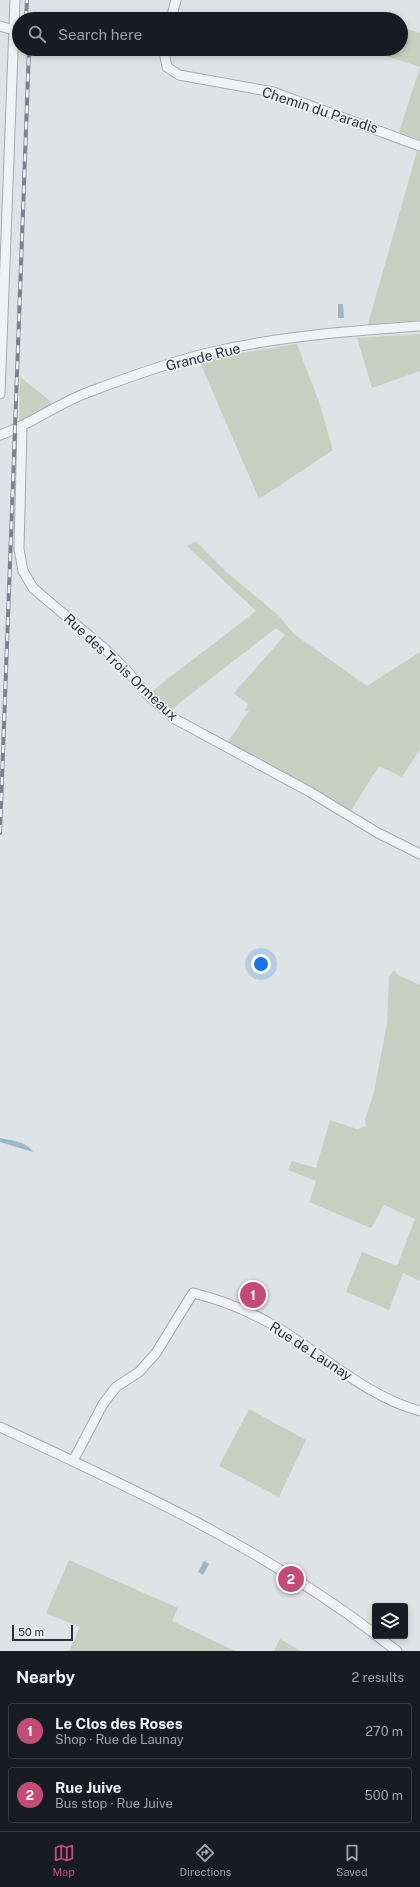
<!DOCTYPE html>
<meta charset="utf-8">
<style>
:root{--surface:#171b24;--page:#242831;--text:#f1f3f6;--muted:#9ea1a6;--line:#363941;--accent:#c24c75}
body{margin:0;font-family:"Public Sans",sans-serif;background:var(--page);color:var(--text)}
.controls{position:absolute;right:12px;bottom:12px;display:grid;overflow:hidden;border-radius:4px;box-shadow:0 2px 6px #0003}
.controls button{width:36px;height:36px;display:grid;place-items:center;padding:0;border:0;border-bottom:1px solid var(--line);background:var(--surface);color:var(--text);font:20px sans-serif}
.scale{position:absolute;left:12px;bottom:10px;width:61px;box-sizing:border-box;padding-left:4px;border:2px solid #28333b;border-top:0;font-size:11px;line-height:14px;white-space:nowrap;color:#28333b;-webkit-text-stroke:3px #edf1f4;paint-order:stroke}
.you{position:absolute;left:261px;top:964px;width:14px;height:14px;margin:-10px;border:3px solid #fff;border-radius:50%;background:#1a73e8;box-shadow:0 0 0 6px #1a73e833}
.badge{display:grid;place-items:center;width:26px;height:26px;border-radius:50%;background:var(--accent);color:#fff;font-size:13px;font-weight:700}
.pin{position:absolute;translate:-50% -50%;border:2px solid #fff;box-shadow:0 1px 4px #0006}
.list{margin:0;padding:0;list-style:none}
h2{display:flex;justify-content:space-between;align-items:center;height:52px;margin:0;padding:0 16px;font-size:17px}
h2 small{font-size:13px;font-weight:400;color:var(--muted)}
.list li{display:grid;grid-template-columns:26px 1fr auto;gap:12px;align-items:center;box-sizing:border-box;height:56px;margin:0 8px 8px;padding:0 8px;border:1px solid var(--line);border-radius:4px}
.list b{display:block;font-size:15px;white-space:nowrap}
.list p{margin:0;font-size:13px;white-space:nowrap;color:var(--muted)}
.list em{font-size:13px;font-style:normal;color:var(--muted)}
.icon{flex:none;width:22px;height:22px;fill:none;stroke:currentColor;stroke-width:2;stroke-linecap:round;stroke-linejoin:round}
.map{position:relative;flex:none;width:420px;height:1651px;overflow:hidden}
.search{position:absolute;background:var(--surface);box-shadow:0 2px 6px #0003;left:12px;right:12px;top:12px;height:44px;display:flex;align-items:center;gap:10px;box-sizing:border-box;padding:0 14px;border-radius:22px;color:var(--muted);font-size:15px}
.sheet{height:180px;background:var(--surface)}
nav{display:flex;justify-content:space-around;align-items:center;box-sizing:border-box;height:56px;border-top:1px solid var(--line);background:var(--surface);font-size:11px;color:var(--muted)}
nav a{display:grid;justify-items:center;gap:2px}
nav .on{color:var(--accent)}
.map>svg:first-child{display:block}
.green{fill:#c7cfc0}
.water{fill:#9bb7c4}
.lines{fill:none;stroke-linecap:round;stroke-linejoin:round}
.minor-casing{stroke:#a4abaf;stroke-width:11}
.minor{stroke:#f0f3f5;stroke-width:9}
.rail-casing{stroke:#79858e;stroke-width:4}
.rail{stroke:#edf1f4;stroke-width:2.5;stroke-dasharray:8;stroke-linecap:butt}
.labels{text-anchor:middle;stroke-width:3.5;stroke-linejoin:round;paint-order:stroke}
.street-label{font-size:14px;fill:#28333b;stroke:#edf1f4}
</style>
<div class="map">
<svg width="420" height="1651" viewBox="0 0 420 1651">
<rect width="100%" height="100%" fill="#dee3e6"/>
<!-- green -->
<g class="green">
<path d="M 357,12 L 377,19 L 355,19 Z"/>
<path d="M 401,27 L 420,33 L 420,67 L 364,49 L 401,49 Z"/>
<path d="M 420,67 L 420,140 L 399,132 Z"/>
<path d="M 417,151 L 420,152 L 420,320 L 368,324 Z"/>
<path d="M 420,334 L 420,371 L 372,388 L 357,338 Z"/>
<path d="M 297,344 L 319,402 L 333,450 L 259,499 L 199,360 Z"/>
<path d="M 20,377 L 49,400 L 52,405 L 19,423 Z"/>
<path d="M 196,541 L 225,571 L 278,615 L 294,634 L 367,686 L 420,652 L 420,749 L 402,777 L 379,766 L 349,814 L 227,743 L 249,711 L 245,710 L 248,704 L 234,693 L 285,635 L 276,628 L 169,711 L 152,691 L 256,611 L 187,546 Z"/>
<path d="M 394,970 L 398,975 L 420,985 L 420,1281 L 403,1273 L 389,1310 L 346,1292 L 362,1252 L 397,1266 L 415,1219 L 384,1205 L 371,1228 L 309,1202 L 316,1181 L 288,1170 L 292,1161 L 316,1168 L 330,1120 L 357,1129 L 366,1126 L 365,1120 L 374,1092 L 387,1023 L 389,976 Z"/>
<path d="M 249,1409 L 306,1440 L 279,1497 L 219,1466 Z"/>
<path d="M 69,1560 L 178,1608 L 172,1621 L 235,1651 L 69,1651 L 80,1627 L 46,1613 Z"/>
<path d="M 280,1639 L 301,1651 L 274,1651 Z"/>
</g>
<!-- water -->
<g class="water">
<path d="M 338,304 L 343,304 L 344,318 L 338,318 Z"/>
<path d="M 0,1138 C 10,1140 28,1142 33,1152 L 0,1142 Z"/>
<path d="M 204,1561 L 209,1564 L 203,1575 L 198,1572 Z"/>
</g>
<g class="lines">
<!-- minor casing -->
<g class="minor-casing">
<g id="minor">
<path d="M 171,19 L 176,0"/>
<path d="M 0,26 L 14,30"/>
<path d="M 166,49 L 165,57 L 167,67 L 179,75 L 273,92 L 420,146"/>
<path d="M 0,394 L 15,0"/>
<path d="M 22,426 L 19,549 L 23,571 L 33,588 L 106,650 L 128,672 L 147,694 L 175,719 L 310,792 L 378,833 L 420,854"/>
<path d="M 0,435 C 32,424 58,403 89,392 C 131,376 173,361 216,351 C 283,336 352,331 420,326"/>
<path d="M 0,1427 C 129,1487 261,1547 375,1634"/>
<path d="M 73,1461 L 103,1404 L 116,1387 L 139,1372 L 156,1353 L 193,1293 C 222,1300 249,1311 275,1326 C 322,1354 367,1397 420,1411"/>
<path d="M 377,1636 L 397,1651"/>
</g>
</g>
<!-- minor -->
<use href="#minor" class="minor"/>
<!-- rail casing -->
<g class="rail-casing">
<g id="rail">
<path d="M 26,19 L 27,0"/>
<path d="M 0,833 L 29,49"/>
</g>
</g>
<!-- rail -->
<use href="#rail" class="rail"/>
</g>
<g class="labels">
<!-- street labels -->
<g class="street-label">
<text transform="translate(320 110) rotate(18)" y="5">Chemin du Paradis</text>
<text transform="translate(203 357) rotate(-14)" y="5">Grande Rue</text>
<text transform="translate(121 667) rotate(43)" y="5">Rue des Trois Ormeaux</text>
<text transform="translate(311 1351) rotate(33)" y="5">Rue de Launay</text>
</g>
</g>
</svg>
<div class="controls">
<button><svg class="icon" aria-label="layers" viewBox="0 0 24 24"><path d="M12 4l9 5-9 5-9-5zM3 14l9 5 9-5"/></svg></button>
</div>
<div class="scale">50 m</div>
<div class="you"></div>
<div class="pin badge" style="left:253px;top:1295px">1</div>
<div class="pin badge" style="left:291px;top:1579px">2</div>
<div class="search"><svg class="icon" aria-label="search" viewBox="0 0 24 24"><circle cx="10" cy="10" r="6"/><path d="M15 15l6 6"/></svg>Search here</div>
</div>
<section class="sheet">
<h2>Nearby<small>2 results</small></h2>
<ul class="list">
<li><span class="badge">1</span><div><b>Le Clos des Roses</b><p>Shop · Rue de Launay</p></div><em>270 m</em></li>
<li><span class="badge">2</span><div><b>Rue Juive</b><p>Bus stop · Rue Juive</p></div><em>500 m</em></li>
</ul>
</section>
<nav>
<a class="on"><svg class="icon" aria-label="map" viewBox="0 0 24 24"><path d="M3 6l6-2 6 2 6-2v14l-6 2-6-2-6 2zM9 4v14M15 6v14"/></svg>Map</a>
<a><svg class="icon" aria-label="directions" viewBox="0 0 24 24"><path d="M12 3l9 9-9 9-9-9zM9 14v-3h6M13 9l2 2-2 2"/></svg>Directions</a>
<a><svg class="icon" aria-label="saved" viewBox="0 0 24 24"><path d="M7 4h10v16l-5-4-5 4z"/></svg>Saved</a>
</nav>
